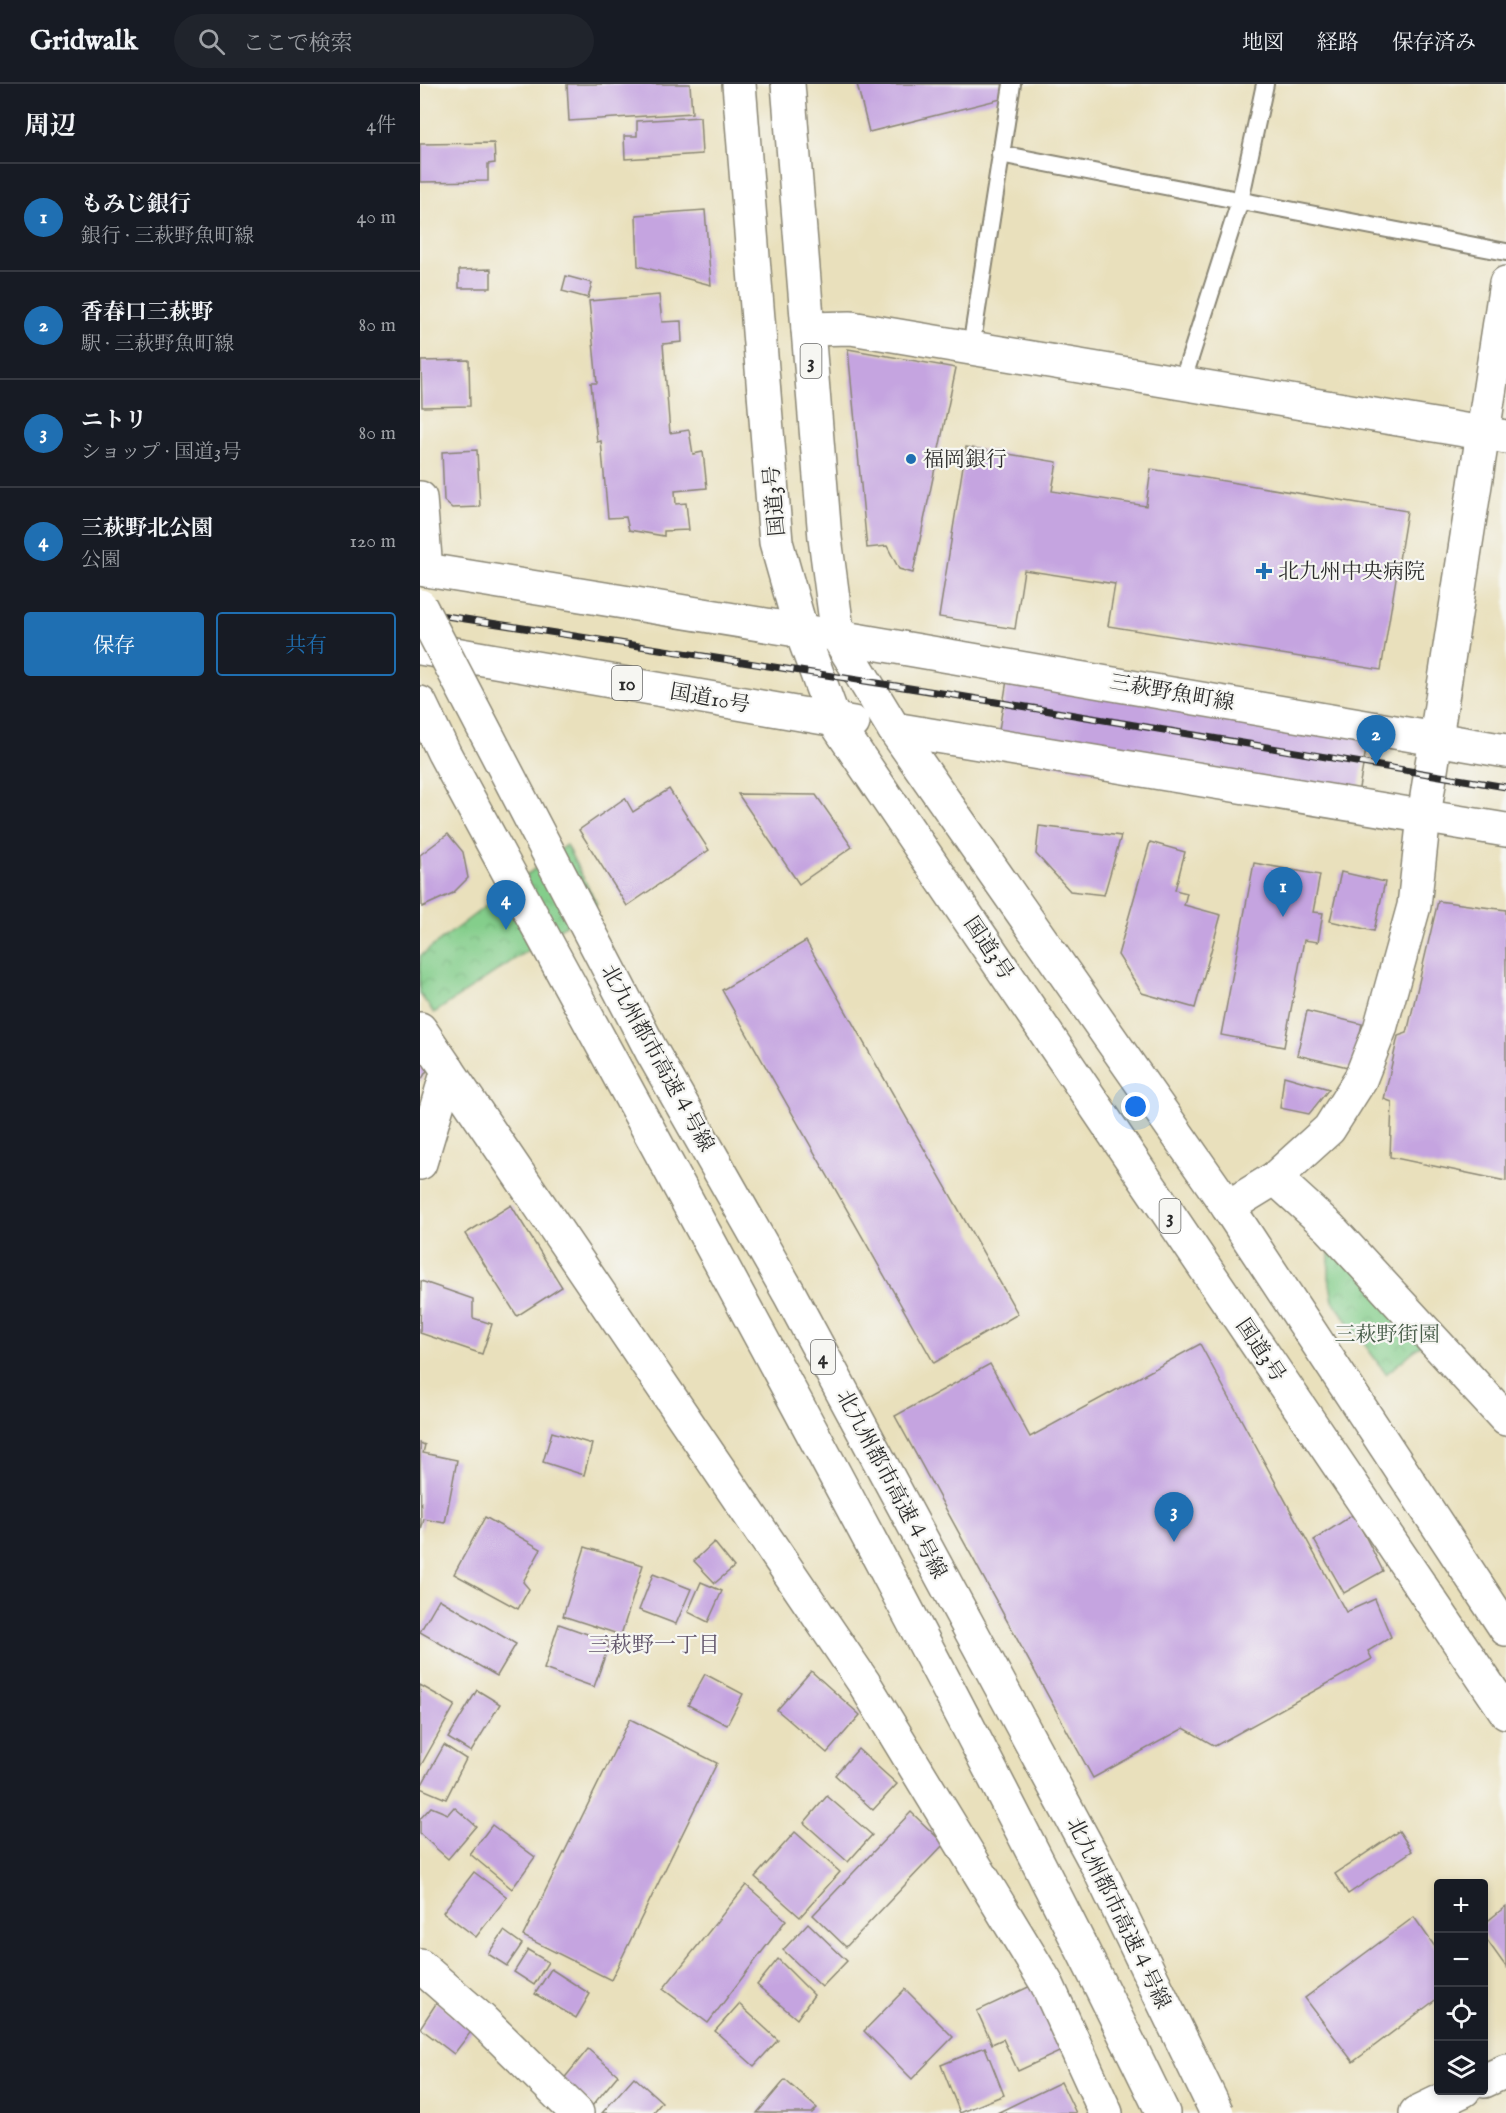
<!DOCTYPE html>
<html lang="ja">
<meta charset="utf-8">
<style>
:root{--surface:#171b24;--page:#20242c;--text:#f1f3f6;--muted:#9ea1a6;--line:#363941;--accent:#1f6fb2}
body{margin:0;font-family:"IM FELL English","Noto Serif JP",serif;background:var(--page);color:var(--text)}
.controls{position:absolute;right:18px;bottom:18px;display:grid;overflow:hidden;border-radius:6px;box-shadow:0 3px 9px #0003}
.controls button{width:54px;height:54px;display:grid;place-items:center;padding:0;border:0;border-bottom:2px solid var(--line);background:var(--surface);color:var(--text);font:30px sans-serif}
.you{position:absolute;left:716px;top:1023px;width:21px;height:21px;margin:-15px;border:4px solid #fff;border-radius:50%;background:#1a73e8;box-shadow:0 0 0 9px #1a73e833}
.badge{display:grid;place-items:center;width:39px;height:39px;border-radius:50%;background:var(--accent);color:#fff;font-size:20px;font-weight:700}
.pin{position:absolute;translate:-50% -50px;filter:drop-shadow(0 2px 3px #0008)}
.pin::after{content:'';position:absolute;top:32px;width:21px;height:18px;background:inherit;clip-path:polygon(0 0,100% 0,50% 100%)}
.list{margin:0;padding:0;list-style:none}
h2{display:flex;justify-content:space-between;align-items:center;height:78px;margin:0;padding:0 24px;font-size:26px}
h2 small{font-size:20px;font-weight:400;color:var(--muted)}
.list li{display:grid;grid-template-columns:39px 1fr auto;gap:18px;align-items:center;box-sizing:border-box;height:108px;padding:0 24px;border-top:2px solid var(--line)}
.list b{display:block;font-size:22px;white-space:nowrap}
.list p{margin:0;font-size:20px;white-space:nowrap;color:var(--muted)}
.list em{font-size:20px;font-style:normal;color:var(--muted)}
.actions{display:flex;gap:12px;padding:18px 24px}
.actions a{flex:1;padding:14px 0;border:2px solid var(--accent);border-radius:6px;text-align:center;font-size:21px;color:var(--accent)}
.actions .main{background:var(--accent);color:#fff}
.icon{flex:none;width:33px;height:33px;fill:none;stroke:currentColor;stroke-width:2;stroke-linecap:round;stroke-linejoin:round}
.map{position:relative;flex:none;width:1086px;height:2029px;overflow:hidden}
header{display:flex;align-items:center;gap:36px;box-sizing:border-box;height:84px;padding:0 30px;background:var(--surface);border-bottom:2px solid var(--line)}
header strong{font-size:28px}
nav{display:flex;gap:33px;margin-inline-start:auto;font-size:21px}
.search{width:420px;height:54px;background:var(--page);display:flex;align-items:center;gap:15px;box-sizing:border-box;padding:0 21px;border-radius:33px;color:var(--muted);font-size:22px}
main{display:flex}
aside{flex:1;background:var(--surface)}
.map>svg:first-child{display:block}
.park{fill:url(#park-crowns);stroke:#587c5b;stroke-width:1.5}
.building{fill:#c5a4e0}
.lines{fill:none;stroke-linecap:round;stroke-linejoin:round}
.service-casing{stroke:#8a8674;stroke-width:20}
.minor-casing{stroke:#8a8674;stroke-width:36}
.tertiary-casing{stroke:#8a8674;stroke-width:36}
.secondary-casing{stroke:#8a8674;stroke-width:36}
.trunk-casing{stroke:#8a8674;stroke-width:36}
.motorway-casing{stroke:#8a8674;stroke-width:36}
.service{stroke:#fff;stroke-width:16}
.minor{stroke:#fff;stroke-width:33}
.tertiary{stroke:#fff;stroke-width:33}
.secondary{stroke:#fff;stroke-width:33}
.trunk{stroke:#fff;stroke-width:33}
.motorway{stroke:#fff;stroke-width:33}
.rail-casing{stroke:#2b2b2b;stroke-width:7}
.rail{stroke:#f6f6f2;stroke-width:4.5;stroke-dasharray:14;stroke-linecap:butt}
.motorway-bridge-casing{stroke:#8a8674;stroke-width:36;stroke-linecap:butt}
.motorway-bridge{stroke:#fff;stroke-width:33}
.poi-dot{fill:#1f6fb2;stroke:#f6f6f2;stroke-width:2}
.labels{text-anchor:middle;stroke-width:4.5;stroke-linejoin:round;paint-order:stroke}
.shield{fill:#f6f6f2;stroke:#686867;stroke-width:1.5}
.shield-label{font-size:20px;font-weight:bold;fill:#2b2b2b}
.poi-label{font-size:21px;fill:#2b2b2b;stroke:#f6f6f2;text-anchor:start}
.street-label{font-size:21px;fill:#2b2b2b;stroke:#f6f6f2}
.park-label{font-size:21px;fill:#465c48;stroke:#f6f6f2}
.neighbourhood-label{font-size:22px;fill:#61556a;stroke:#f6f6f2}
</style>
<header>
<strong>Gridwalk</strong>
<div class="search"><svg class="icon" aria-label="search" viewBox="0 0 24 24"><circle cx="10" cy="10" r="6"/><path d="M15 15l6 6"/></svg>ここで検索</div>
<nav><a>地図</a><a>経路</a><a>保存済み</a></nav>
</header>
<main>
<aside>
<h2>周辺<small>4件</small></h2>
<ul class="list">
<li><span class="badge">1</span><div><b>もみじ銀行</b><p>銀行 · 三萩野魚町線</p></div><em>40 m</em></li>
<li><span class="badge">2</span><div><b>香春口三萩野</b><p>駅 · 三萩野魚町線</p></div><em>80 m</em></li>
<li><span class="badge">3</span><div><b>ニトリ</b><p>ショップ · 国道3号</p></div><em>80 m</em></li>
<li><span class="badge">4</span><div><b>三萩野北公園</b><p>公園</p></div><em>120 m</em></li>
</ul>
<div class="actions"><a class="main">保存</a><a>共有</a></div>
</aside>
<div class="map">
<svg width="1086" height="2029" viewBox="0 0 1086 2029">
<defs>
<pattern id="park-crowns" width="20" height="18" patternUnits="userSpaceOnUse" patternTransform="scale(1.5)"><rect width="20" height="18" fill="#84ce8b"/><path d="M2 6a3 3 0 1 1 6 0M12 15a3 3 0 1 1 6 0" fill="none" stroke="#72b178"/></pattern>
</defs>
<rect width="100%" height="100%" fill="#f6f6f2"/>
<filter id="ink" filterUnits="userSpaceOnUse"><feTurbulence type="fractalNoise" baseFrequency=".0167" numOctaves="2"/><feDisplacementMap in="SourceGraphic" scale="12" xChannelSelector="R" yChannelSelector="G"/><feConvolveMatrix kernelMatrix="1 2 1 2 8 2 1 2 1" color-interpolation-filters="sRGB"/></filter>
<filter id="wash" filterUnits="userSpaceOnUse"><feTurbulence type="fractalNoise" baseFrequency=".008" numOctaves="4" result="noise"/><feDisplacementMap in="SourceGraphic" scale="24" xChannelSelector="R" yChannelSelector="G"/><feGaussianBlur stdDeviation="1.35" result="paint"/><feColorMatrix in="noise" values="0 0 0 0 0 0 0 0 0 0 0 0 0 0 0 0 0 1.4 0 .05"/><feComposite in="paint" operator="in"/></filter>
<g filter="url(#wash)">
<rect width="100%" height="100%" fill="#e9e0bc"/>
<!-- park -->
<g class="park">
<path d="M 146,761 L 177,820 L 14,929 L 0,910 L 0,872 Z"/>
<path d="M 909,1153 L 1007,1256 L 966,1290 L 913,1217 L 909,1194 Z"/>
</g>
<g id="blocks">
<!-- building -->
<g class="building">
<path d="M 147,0 L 270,0 L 272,29 L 149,37 Z"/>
<path d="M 437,0 L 591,0 L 593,12 L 449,48 Z"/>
<path d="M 280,33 L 282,70 L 205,75 L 204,52 L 217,52 L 217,37 Z"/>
<path d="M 74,59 L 75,79 L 68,80 L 68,97 L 0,98 L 0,60 Z"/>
<path d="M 285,126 L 291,201 L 218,182 L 216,131 Z"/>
<path d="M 71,185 L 71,204 L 39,204 L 39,186 Z"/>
<path d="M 146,192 L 172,199 L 168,214 L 142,207 Z"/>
<path d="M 239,211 L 242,238 L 261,237 L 262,258 L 243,260 L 250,349 L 269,346 L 273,370 L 283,368 L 287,404 L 255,407 L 256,420 L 266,419 L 269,446 L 244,447 L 244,452 L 209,446 L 206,433 L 188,434 L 181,357 L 177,358 L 171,299 L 177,299 L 169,217 Z"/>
<path d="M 428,265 L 536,284 L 493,489 L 479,485 L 467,462 L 447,464 Z"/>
<path d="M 49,276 L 50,322 L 2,323 L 1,277 Z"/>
<path d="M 546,363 L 637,378 L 632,407 L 726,422 L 731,385 L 987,427 L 961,586 L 688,542 L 695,500 L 604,486 L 595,545 L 519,533 Z"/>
<path d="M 57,366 L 60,423 L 32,424 L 24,417 L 22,368 Z"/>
<path d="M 591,571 L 952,633 L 934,731 L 575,671 Z"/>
<path d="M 249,705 L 289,766 L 207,822 L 159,746 L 205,714 L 213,728 Z"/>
<path d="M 318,710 L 396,711 L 432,763 L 379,800 Z"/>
<path d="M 619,742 L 701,752 L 684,811 L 650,807 L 616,770 Z"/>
<path d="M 28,750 L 43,768 L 48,794 L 33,809 L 2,823 L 0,771 Z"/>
<path d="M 730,758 L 765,768 L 755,806 L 767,809 L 764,821 L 801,831 L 775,924 L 722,909 L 698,871 Z"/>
<path d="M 834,779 L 900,791 L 893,828 L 903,829 L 898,858 L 884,856 L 864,963 L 801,951 Z"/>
<path d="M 921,788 L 965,798 L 954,847 L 910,837 Z"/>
<path d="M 1018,817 L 1086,826 L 1086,1097 L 970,1073 L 972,1018 L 964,1015 L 978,952 L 987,949 Z"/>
<path d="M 386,857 L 598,1230 L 514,1279 L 302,906 Z"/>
<path d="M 887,927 L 942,940 L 932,984 L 877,971 Z"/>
<path d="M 0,978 L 9,983 L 0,998 Z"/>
<path d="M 864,992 L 909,1005 L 889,1030 L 860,1024 Z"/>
<path d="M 91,1121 L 142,1203 L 97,1232 L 45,1150 Z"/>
<path d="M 1,1197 L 53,1215 L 53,1234 L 72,1240 L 62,1270 L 0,1249 Z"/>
<path d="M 780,1260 L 926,1528 L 955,1515 L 971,1553 L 948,1567 L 952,1575 L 795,1662 L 764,1644 L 673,1694 L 475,1332 L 570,1280 L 610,1353 Z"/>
<path d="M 132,1348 L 172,1360 L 164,1391 L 123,1378 Z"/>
<path d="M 0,1359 L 5,1361 L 3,1369 L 37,1376 L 25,1439 L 4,1435 L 1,1447 Z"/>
<path d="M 934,1430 L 963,1487 L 924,1509 L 894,1456 Z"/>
<path d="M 65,1433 L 121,1465 L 103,1498 L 109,1505 L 98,1525 L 34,1490 Z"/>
<path d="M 294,1458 L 314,1483 L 295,1499 L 274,1477 Z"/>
<path d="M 165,1463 L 223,1481 L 201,1551 L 143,1532 Z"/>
<path d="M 233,1490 L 271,1505 L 256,1540 L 219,1526 Z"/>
<path d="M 281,1498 L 302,1507 L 288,1538 L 268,1528 Z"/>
<path d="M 19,1515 L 96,1560 L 77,1592 L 0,1548 Z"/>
<path d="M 139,1540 L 190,1558 L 174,1603 L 124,1585 Z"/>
<path d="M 391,1587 L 440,1631 L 407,1669 L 357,1626 Z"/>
<path d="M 285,1590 L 323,1610 L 307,1641 L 268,1621 Z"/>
<path d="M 0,1601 L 35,1621 L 0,1683 Z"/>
<path d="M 57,1606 L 80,1620 L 51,1668 L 28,1654 Z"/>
<path d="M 210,1635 L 297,1679 L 191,1896 L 103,1852 Z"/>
<path d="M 24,1661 L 46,1675 L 26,1715 L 0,1704 Z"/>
<path d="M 438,1665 L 477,1700 L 453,1726 L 415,1691 Z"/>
<path d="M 407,1712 L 452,1751 L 428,1778 L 384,1739 Z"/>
<path d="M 11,1723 L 28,1730 L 34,1723 L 56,1742 L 28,1775 L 0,1750 L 0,1735 Z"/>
<path d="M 491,1728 L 524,1760 L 426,1863 L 393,1831 Z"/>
<path d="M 72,1741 L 115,1773 L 92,1805 L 50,1770 Z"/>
<path d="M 979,1747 L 992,1767 L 928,1810 L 915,1790 Z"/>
<path d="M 375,1748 L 420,1788 L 380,1833 L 335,1793 Z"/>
<path d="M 54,1788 L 87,1813 L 56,1853 L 23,1828 Z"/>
<path d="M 326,1801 L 366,1836 L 288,1939 L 243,1905 Z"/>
<path d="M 1086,1822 L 1086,1883 L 1064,1852 L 1064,1840 Z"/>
<path d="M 994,1833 L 1018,1867 L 1018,1914 L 933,1978 L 885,1914 Z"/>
<path d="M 388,1839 L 427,1877 L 402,1903 L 363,1866 Z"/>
<path d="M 84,1847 L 102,1860 L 87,1882 L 68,1870 Z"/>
<path d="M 108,1866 L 128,1878 L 114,1901 L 94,1888 Z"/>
<path d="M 358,1875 L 394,1911 L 377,1935 L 337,1901 Z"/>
<path d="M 131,1885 L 170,1910 L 156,1934 L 115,1910 Z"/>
<path d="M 617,1899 L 648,1964 L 598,1987 L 583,1955 L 572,1960 L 557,1927 Z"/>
<path d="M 485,1905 L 533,1953 L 492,1995 L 444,1947 Z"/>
<path d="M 17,1918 L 53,1945 L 34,1970 L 0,1944 Z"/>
<path d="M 319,1920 L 358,1956 L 334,1982 L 295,1947 Z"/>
<path d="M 565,1963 L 584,2011 L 540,2029 L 521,1981 Z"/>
<path d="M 168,1965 L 198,1991 L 172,2022 L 142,1997 Z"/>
<path d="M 214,1993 L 242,2018 L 233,2029 L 182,2029 Z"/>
<path d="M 365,1996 L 397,2024 L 392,2029 L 337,2029 Z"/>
<path d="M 641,1998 L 656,2029 L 577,2029 Z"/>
</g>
</g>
</g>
<g filter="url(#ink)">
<use href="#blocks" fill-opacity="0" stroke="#8a8674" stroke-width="1.5"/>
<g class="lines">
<!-- service casing -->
<g class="service-casing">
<g id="service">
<path d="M 580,70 L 1086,168"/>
<path d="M 551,264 L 592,0"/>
<path d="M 762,299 L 820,117 L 845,0"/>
</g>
</g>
<!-- minor casing -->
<g class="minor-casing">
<g id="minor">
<path d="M 388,245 L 431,244 L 1086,353"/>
<path d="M 0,414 L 6,486"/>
<path d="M 0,945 L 444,1599 L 627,1900 L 686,2029"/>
<path d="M 0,1079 L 28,986"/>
<path d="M 855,1094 L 909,1045 L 940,996 L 960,945 L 994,822 L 1004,732 L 1086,199"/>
<path d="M 808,1123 L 855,1094 L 910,1144 L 1086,1335"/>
<path d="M 0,1882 L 62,1936 L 157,2029"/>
</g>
</g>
<!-- tertiary casing -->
<g class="tertiary-casing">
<g id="tertiary">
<path d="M 1064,1997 L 1086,1987"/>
<path d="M 996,2029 L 1044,2006"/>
</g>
</g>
<!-- secondary casing -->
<g class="secondary-casing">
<g id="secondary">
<path d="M 418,553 L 1086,667"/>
<path d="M 474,645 L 1086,746"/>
</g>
</g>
<!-- trunk casing -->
<g class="trunk-casing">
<g id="trunk">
<path d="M 319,0 L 356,458 L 381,546 L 414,636 L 1086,1628"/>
<path d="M 368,0 L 405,454 L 418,553 L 474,645 L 808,1123 L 1086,1545"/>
<path d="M 0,485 L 401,550"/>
<path d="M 0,564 L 433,639"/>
</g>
</g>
<!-- motorway casing -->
<g class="motorway-casing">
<path id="motorway" d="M 0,619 L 24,669 C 267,1120 519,1568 743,2029"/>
</g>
<!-- service -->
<use href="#service" class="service"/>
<!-- minor -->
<use href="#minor" class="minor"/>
<!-- tertiary -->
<use href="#tertiary" class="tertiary"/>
<!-- secondary -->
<use href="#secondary" class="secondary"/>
<!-- trunk -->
<use href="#trunk" class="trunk"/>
<!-- motorway -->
<use href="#motorway" class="motorway"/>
<!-- rail casing -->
<g class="rail-casing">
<path id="rail" d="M 0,528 L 528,610 L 1086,703"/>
</g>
<!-- rail -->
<use href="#rail" class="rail"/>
<!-- motorway-bridge casing -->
<g class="motorway-bridge-casing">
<path id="motorway-bridge" d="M 0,522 L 231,966 L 369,1209 L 678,1783 L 797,2029"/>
</g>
<!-- motorway-bridge -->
<use href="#motorway-bridge" class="motorway-bridge"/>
</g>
</g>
<!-- markers -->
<g class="poi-dot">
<circle cx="491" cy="375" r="6"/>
<path d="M841 478h6v6h6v6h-6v6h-6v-6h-6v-6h6z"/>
</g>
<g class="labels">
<!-- shield labels -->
<g class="shield">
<rect x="380.5" y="260" width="21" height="34" rx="4.5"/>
<rect x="192" y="582" width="30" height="34" rx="4.5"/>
<rect x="739.5" y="1115" width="21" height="34" rx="4.5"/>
<rect x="391" y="1256" width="24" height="34" rx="4.5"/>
</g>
<g class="shield-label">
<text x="391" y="284">3</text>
<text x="207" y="606">10</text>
<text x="750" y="1139">3</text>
<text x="403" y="1280">4</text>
</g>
<!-- poi labels -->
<g class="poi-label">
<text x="503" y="382">福岡銀行</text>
<text x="858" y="494">北九州中央病院</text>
</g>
<!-- street labels -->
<g class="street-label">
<text transform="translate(354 417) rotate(-95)" y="7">国道3号</text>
<text transform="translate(752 608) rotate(10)" y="7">三萩野魚町線</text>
<text transform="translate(290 614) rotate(10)" y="7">国道10号</text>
<text transform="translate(569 864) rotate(56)" y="7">国道3号</text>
<text transform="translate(238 974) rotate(61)" y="7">北九州都市高速４号線</text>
<text transform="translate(841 1266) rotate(56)" y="7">国道3号</text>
<text transform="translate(472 1400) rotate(62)" y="7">北九州都市高速４号線</text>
<text transform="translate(699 1829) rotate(64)" y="7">北九州都市高速４号線</text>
</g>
<!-- park labels -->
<g class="park-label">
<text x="967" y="1257">三萩野街園</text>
</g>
<!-- neighbourhood labels -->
<g class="neighbourhood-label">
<text x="234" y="1568">三萩野一丁目</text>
</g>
</g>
</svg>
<div class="controls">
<button>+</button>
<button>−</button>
<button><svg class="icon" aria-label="locate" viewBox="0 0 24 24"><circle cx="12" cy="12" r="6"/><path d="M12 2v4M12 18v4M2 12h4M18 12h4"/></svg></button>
<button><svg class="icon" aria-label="layers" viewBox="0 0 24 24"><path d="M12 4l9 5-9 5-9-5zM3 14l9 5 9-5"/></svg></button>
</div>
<div class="you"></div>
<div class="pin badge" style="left:863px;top:833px">1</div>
<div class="pin badge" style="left:956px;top:681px">2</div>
<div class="pin badge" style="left:754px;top:1458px">3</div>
<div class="pin badge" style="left:86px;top:846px">4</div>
</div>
</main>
